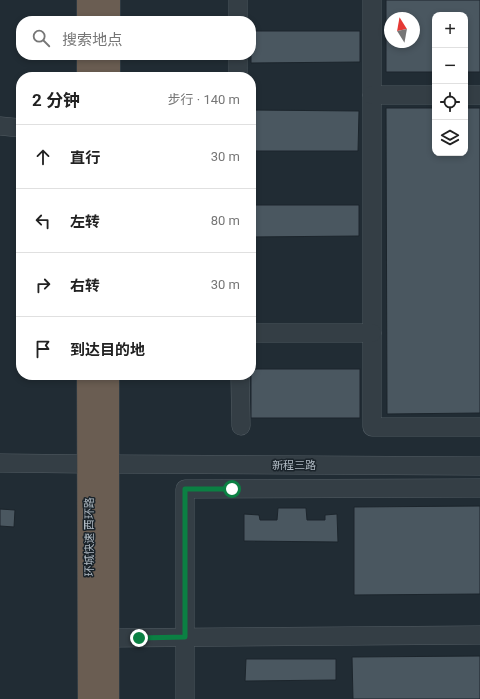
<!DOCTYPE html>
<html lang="zh">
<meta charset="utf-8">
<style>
:root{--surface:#fff;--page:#f6f6f6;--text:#222;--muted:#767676;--line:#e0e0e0}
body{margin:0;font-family:Roboto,"Noto Sans SC",sans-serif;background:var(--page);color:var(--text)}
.controls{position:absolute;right:12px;top:12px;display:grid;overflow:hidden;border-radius:8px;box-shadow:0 2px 6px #0003}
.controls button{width:36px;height:36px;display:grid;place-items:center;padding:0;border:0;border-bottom:1px solid var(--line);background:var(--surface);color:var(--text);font:20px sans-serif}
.compass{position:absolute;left:384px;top:12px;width:36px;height:36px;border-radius:50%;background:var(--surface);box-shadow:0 2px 6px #0003;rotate:349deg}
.stop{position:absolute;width:12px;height:12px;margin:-9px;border:3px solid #0b8043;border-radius:50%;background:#fff}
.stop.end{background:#0b8043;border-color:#fff;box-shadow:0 1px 4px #0008}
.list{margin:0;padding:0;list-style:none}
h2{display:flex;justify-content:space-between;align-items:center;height:52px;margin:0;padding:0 16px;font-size:17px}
h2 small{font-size:13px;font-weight:400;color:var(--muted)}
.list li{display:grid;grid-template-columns:26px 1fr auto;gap:12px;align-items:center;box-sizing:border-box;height:64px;padding:0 16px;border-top:1px solid var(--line)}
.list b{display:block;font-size:15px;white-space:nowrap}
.list em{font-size:13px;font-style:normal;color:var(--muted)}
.icon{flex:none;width:22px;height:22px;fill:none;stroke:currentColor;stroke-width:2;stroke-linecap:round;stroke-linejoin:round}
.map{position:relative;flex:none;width:480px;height:699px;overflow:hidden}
.search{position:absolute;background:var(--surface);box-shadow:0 2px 6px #0003;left:16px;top:16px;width:240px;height:44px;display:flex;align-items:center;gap:10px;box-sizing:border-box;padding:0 14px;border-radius:16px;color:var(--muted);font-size:15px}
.panel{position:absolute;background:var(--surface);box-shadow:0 2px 6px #0003;left:16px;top:72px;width:240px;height:308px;border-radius:16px}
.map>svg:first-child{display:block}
.building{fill:#4a5760;stroke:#1c252c;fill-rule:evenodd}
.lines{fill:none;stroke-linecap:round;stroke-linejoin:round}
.minor-casing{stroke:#525c63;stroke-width:19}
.highway-casing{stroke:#3f4950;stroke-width:23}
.minor{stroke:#343e45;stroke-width:18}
.highway{stroke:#6a5d52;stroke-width:22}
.route{stroke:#0b8043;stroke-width:5}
.labels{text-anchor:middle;stroke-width:3;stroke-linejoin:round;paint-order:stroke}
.street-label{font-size:11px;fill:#afb9c2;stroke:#1a232a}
</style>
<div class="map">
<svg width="480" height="699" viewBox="0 0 480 699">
<rect width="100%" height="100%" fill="#212c34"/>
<!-- building -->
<g class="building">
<path d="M 386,0 L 480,0 L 480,72 L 465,72 L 465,15 L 435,15 L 435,72 L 386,72 ZM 390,18 L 414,18 L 414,42 L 390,42 Z"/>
<path d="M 251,31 L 360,31 L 360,62 L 251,63 Z"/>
<path d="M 386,108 L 435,108 L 435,153 L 465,153 L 465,108 L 480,108 L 480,413 L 387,414 Z"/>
<path d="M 251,110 L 359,111 L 358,151 L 251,151 Z"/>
<path d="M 251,205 L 359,205 L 359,236 L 251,237 Z"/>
<rect x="251" y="369" width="109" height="49"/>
<path d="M 480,506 L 480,594 L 354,595 L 354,507 Z"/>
<path d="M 278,508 L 306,508 L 307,520 L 325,520 L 325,515 L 337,514 L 338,542 L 244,541 L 244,514 L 259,515 L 260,520 L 277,520 Z"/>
<path d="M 0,509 L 15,510 L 14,527 L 0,526 Z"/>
<path d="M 480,656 L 480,699 L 353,699 L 352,657 Z"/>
<path d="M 246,659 L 336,659 L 336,680 L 245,681 Z"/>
</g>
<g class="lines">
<!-- minor casing -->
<g class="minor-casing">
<g id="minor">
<path d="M 238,0 L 238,21"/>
<path d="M 372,0 L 372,427 L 480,427"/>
<path d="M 238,55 L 238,77"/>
<path d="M 372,95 L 435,95"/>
<path d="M 465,95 L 480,95"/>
<path d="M 0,126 L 21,128"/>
<path d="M 251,333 L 372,333"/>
<path d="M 240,375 L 241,426"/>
<path d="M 0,463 L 88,464"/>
<path d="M 108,464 L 480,466"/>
<path d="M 108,638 L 480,635"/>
<path d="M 185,699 L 185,489 L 480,488"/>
</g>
</g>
<!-- highway casing -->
<g class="highway-casing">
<g id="highway">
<path d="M 88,21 L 88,0"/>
<path d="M 109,21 L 109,0"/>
<path d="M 88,77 L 88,55"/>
<path d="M 109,77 L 109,55"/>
<path d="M 88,375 L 89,699"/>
<path d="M 108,375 L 108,699"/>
</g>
</g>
<!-- minor -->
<use href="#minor" class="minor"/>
<!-- highway -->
<use href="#highway" class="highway"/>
</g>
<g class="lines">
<!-- route -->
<path class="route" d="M 139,638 L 185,637 L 185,489 L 232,489"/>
</g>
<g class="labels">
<!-- street labels -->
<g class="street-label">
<text x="294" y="469">新程三路</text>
<text transform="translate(89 537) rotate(-90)" y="4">环城快速 西环路</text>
</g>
</g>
</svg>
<div class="controls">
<button>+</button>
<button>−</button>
<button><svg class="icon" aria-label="locate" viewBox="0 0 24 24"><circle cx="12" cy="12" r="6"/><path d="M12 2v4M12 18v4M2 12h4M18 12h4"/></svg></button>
<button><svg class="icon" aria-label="layers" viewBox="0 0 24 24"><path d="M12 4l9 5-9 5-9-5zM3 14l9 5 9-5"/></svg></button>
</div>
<svg class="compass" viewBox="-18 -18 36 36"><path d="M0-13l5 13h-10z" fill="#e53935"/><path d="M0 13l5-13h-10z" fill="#767676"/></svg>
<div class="stop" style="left:232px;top:489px"></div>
<div class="stop end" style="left:139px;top:638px"></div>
<div class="search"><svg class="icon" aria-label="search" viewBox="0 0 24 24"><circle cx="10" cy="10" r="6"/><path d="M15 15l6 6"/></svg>搜索地点</div>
<section class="panel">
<h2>2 分钟<small>步行 · 140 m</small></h2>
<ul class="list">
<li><svg class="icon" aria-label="ahead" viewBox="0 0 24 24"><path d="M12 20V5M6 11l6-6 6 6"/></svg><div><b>直行</b></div><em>30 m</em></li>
<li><svg class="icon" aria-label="left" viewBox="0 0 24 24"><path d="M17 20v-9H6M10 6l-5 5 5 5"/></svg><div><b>左转</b></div><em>80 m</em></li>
<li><svg class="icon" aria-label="right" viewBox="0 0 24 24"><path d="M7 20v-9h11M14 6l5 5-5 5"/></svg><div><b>右转</b></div><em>30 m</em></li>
<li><svg class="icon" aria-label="arrive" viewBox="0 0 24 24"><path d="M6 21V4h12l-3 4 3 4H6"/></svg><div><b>到达目的地</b></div></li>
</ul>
</section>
</div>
